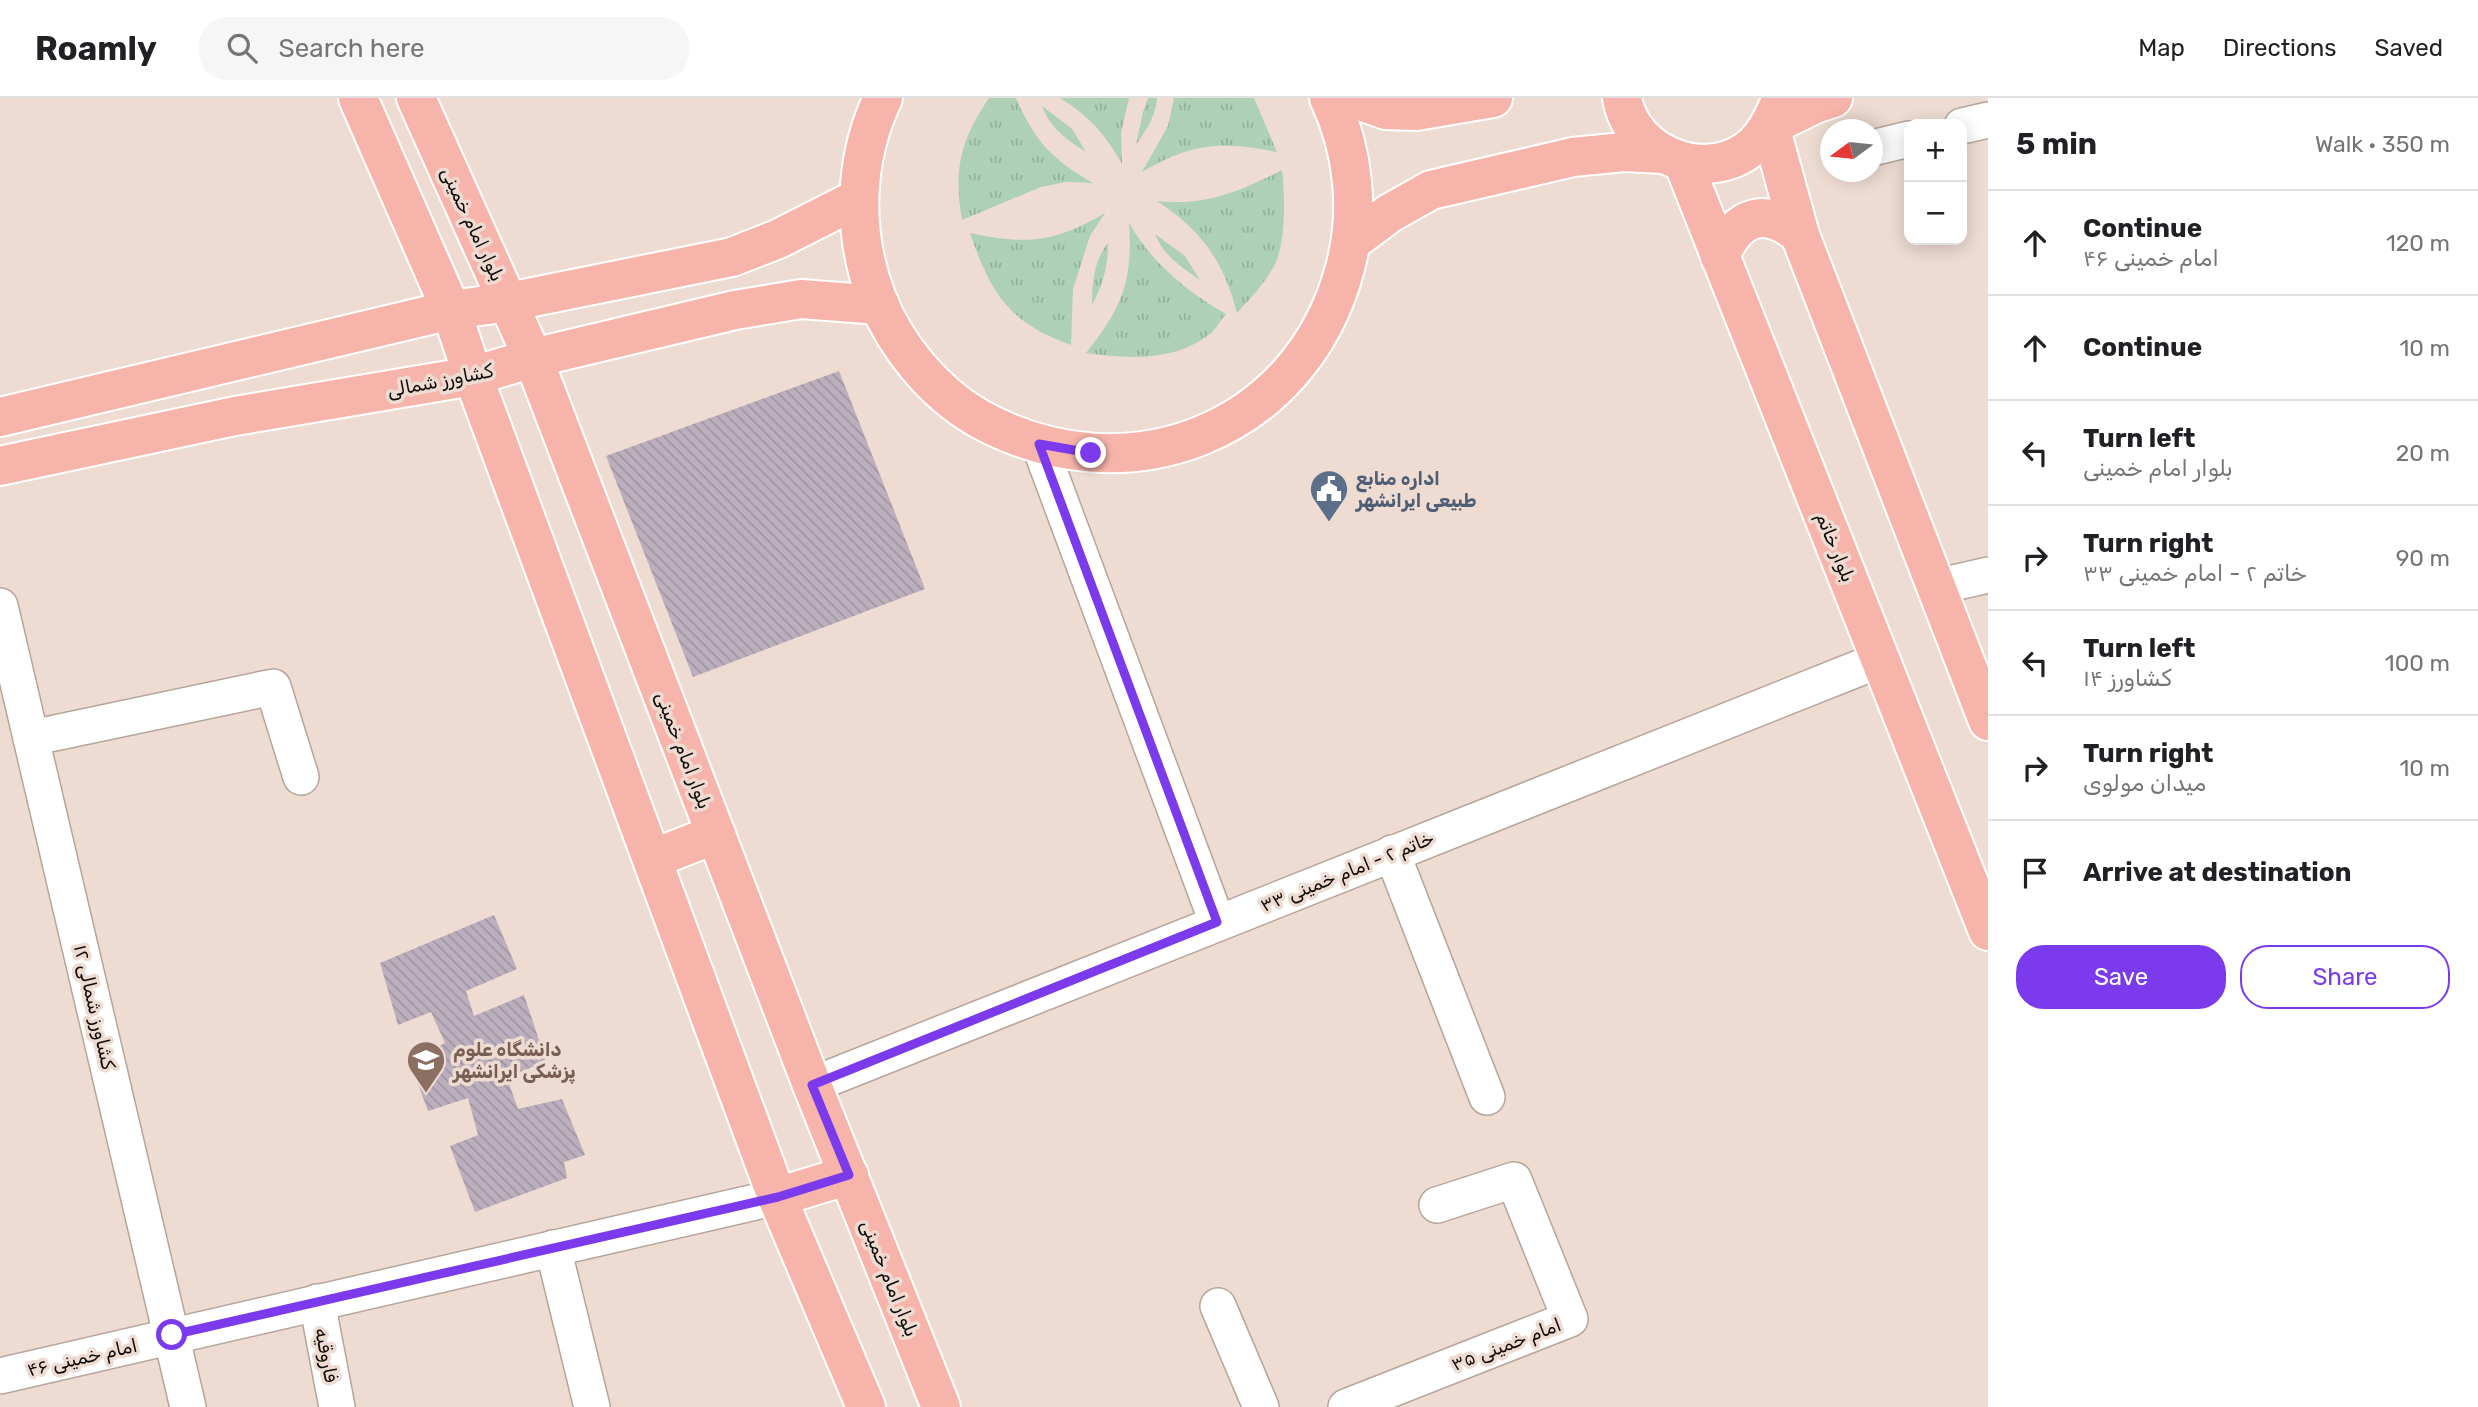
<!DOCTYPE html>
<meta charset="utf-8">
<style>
:root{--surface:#fff;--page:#f6f6f6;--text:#202124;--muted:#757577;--line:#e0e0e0;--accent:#7c3aed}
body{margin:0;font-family:Rubik,"Noto Sans Arabic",sans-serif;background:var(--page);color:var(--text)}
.controls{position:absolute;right:21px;top:21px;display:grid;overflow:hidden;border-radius:14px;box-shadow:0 4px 18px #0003}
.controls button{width:63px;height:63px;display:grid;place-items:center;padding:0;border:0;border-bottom:2px solid var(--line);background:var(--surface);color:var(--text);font:35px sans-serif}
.compass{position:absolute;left:1820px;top:21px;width:63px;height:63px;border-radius:50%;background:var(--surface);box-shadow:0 4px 18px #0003;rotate:255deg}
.stop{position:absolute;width:21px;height:21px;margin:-16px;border:5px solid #7c3aed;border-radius:50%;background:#fff}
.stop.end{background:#7c3aed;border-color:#fff;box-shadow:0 2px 7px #0008}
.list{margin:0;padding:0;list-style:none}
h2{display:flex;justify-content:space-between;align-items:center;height:91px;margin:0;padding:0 28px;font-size:30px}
h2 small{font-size:23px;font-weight:400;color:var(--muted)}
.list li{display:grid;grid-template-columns:46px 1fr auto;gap:21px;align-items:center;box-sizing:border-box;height:105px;padding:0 28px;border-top:2px solid var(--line)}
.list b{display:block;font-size:26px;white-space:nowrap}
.list p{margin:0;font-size:23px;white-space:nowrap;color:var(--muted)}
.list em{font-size:23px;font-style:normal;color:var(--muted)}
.actions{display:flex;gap:14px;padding:21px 28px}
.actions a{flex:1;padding:16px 0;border:2px solid var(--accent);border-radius:28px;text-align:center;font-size:24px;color:var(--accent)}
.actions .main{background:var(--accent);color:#fff}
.icon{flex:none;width:38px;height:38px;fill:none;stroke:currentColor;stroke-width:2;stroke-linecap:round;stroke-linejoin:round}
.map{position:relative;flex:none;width:1988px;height:1309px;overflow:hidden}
header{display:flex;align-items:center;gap:42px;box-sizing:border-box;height:98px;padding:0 35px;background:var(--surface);border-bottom:2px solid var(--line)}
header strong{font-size:33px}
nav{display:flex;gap:38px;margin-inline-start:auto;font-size:24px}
.search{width:490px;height:63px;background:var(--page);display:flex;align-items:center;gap:18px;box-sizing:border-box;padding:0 24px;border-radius:28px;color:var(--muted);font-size:26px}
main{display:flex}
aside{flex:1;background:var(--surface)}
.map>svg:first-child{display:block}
.grass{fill:url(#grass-tufts)}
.building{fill:url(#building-back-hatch)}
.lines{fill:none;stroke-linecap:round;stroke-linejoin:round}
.minor-casing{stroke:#b6a59b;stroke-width:38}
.major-casing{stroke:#fff;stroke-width:42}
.minor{stroke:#fff;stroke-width:35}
.major{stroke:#f7b4aa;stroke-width:38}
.route{stroke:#7c3aed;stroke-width:9}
.labels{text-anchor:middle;stroke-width:7;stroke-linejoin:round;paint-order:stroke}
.street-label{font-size:19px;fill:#100b08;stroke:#eedcd2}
.service-label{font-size:19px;font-weight:bold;fill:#4e5e75;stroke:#eedcd2;text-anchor:start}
.education-label{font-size:19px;font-weight:bold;fill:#785e54;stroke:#eedcd2;text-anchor:start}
</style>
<header>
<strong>Roamly</strong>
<div class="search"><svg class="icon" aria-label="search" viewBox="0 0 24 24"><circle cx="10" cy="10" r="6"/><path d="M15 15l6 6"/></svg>Search here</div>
<nav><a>Map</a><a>Directions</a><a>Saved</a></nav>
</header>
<main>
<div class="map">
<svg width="1988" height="1309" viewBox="0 0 1988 1309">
<defs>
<pattern id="grass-tufts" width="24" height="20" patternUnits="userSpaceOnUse" patternTransform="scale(1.75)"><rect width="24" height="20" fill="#add0b6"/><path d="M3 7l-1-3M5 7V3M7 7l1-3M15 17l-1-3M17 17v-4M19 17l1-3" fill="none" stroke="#94b19b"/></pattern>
<pattern id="building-back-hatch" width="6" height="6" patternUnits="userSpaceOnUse" patternTransform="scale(1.75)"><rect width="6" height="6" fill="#bbafbd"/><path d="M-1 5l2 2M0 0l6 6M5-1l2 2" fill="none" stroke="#a095a1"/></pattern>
</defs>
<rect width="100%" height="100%" fill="#eedcd2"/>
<!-- grass -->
<g class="grass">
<path d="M 989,0 L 1016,0 C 1035,44 1053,62 1093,85 L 1066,84 L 1041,89 L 962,122 C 953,72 961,41 989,0 Z"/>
<path d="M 1060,0 L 1129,0 L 1121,34 L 1122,66 C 1106,37 1088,17 1060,0 Z"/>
<path d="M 1148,0 L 1157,0 C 1156,18 1146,32 1136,47 L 1143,14 Z"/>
<path d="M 1174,0 L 1254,0 L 1277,54 C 1220,43 1192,45 1142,74 L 1168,28 Z"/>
<path d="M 1042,8 L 1072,31 L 1086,54 C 1067,42 1050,30 1042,8 Z"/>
<path d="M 1282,72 C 1285,97 1286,143 1275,166 C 1266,184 1251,200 1237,215 C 1223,162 1202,133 1157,103 C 1207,108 1238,94 1282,72 Z"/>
<path d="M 1105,115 L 1090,138 L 1073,191 L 1071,247 C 1009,225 991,196 970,135 C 1027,147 1054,145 1105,115 Z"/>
<path d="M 1129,125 C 1152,165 1186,193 1226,216 C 1221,222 1217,229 1212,234 C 1177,264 1128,261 1086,255 C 1122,210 1133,183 1129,125 Z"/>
<path d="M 1155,136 L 1185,158 L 1200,182 C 1181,169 1163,157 1155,136 Z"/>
<path d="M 1108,145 C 1108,169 1103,186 1092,207 C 1092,184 1094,163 1108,145 Z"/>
</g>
<!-- building -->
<g class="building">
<path d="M 839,273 L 925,491 L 693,579 L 606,358 Z"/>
<path d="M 494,817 L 517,871 L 466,893 L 474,918 L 524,897 L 546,963 L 507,980 L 518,1011 L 562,1001 L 585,1057 L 564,1064 L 567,1080 L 475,1114 L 450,1048 L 478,1037 L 468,1000 L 428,1013 L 410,964 L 445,945 L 431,914 L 398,927 L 380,865 Z"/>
</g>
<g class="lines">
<!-- minor casing -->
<g class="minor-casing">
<g id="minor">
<path d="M 1962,28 L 1988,22"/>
<path d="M 1872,50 L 1909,41"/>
<path d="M 1039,346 L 1217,824"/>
<path d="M 1936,489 L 1988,477"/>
<path d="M 0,508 L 188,1309"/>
<path d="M 31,640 L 273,589 L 301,679"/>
<path d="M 1392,755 L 1487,999"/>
<path d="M 812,987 L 1882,561"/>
<path d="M 553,1150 L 592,1309"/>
<path d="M 317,1204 L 337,1309"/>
<path d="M 1218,1208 L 1261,1309"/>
<path d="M 0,1278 L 777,1099"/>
<path d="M 1346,1309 L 1570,1221 L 1514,1082 L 1437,1107"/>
</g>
</g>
<!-- major casing -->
<g class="major-casing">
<g id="major">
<path d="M 358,0 L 451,212 L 473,278 L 777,1099 L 866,1309"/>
<path d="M 416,0 L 533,260 L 812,987 L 941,1309"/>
<path d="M 883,0 C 853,63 852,136 877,201 C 896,248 933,294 978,320 C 1125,402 1301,336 1345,170 C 1360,114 1354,53 1329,0"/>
<path d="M 1352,0 L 1386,12 L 1416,13 L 1493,0"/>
<path d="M 1622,0 C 1632,59 1711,88 1755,46 C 1766,35 1772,23 1778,9"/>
<path d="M 1833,0 L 1817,5 L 1770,28 L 1800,137 L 1988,623"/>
<path d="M 1683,64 L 1988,833"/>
<path d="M 1351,144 L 1390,115 L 1431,92 L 1573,59 L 1624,54 L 1663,56"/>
<path d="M 1720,159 C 1737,117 1765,108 1800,137"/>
<path d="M 0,319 L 451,212 L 509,204 L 732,159 L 778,141 L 859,100"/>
<path d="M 0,368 L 235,318 L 473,278 L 533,260 L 735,212 L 801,201 L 880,207"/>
<path d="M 652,761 L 716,736"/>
<path d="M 777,1099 L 849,1077"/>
</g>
</g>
<!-- minor -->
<use href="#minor" class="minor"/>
<!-- major -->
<use href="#major" class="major"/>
</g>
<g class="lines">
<!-- route -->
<path class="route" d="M 172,1237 L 778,1099 L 849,1077 L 812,987 L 1217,824 L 1039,346 L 1091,355"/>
</g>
<!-- icons -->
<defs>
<g id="civic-pin" transform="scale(2.0125)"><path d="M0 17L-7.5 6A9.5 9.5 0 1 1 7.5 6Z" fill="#5c6f8a" stroke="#eedcd2"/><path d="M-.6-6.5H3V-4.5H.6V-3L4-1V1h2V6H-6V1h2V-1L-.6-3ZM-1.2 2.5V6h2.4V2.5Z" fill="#fff"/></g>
<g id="university-pin" transform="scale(2.0125)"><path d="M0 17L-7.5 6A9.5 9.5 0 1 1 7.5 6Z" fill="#8d6e63" stroke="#eedcd2"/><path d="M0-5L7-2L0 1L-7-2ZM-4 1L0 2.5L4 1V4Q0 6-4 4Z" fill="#fff"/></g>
</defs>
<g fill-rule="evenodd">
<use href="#civic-pin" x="1329" y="391"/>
<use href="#university-pin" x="426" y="962"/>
</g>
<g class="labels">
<!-- street labels -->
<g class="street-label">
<text transform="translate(473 126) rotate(65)" y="7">بلوار امام خمینی</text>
<text transform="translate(440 282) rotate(-11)" y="7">کشاورز شمالی</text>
<text transform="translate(1836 449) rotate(68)" y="7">بلوار خاتم</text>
<text transform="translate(684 652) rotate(69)" y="7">بلوار امام خمینی</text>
<text transform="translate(1347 773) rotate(-22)" y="7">خاتم ۲ - امام خمینی ۳۳</text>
<text transform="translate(95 909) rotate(77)" y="7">کشاورز شمالی ۱۲</text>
<text transform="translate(890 1180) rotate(68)" y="7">بلوار امام خمینی</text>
<text transform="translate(1506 1246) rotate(-21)" y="7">امام خمینی ۳۵</text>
<text transform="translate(327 1257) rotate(79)" y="7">فاروقیه</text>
<text transform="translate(82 1259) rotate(-13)" y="7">امام خمینی ۴۶</text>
</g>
<!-- service labels -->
<g class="service-label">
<text x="1356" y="387">اداره منابع<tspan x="1356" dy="22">طبیعی ایرانشهر</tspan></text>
</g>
<!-- education labels -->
<g class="education-label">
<text x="453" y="958">دانشگاه علوم<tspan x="453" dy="22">پزشکی ایرانشهر</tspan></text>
</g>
</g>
</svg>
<div class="controls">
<button>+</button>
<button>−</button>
</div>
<svg class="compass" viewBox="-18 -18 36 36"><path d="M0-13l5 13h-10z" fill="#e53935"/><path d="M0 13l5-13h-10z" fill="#757577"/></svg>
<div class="stop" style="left:172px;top:1237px"></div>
<div class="stop end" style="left:1091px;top:355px"></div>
</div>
<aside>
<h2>5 min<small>Walk · 350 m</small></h2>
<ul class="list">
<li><svg class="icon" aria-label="ahead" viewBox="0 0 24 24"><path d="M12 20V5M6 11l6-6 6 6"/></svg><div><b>Continue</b><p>امام خمینی ۴۶</p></div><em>120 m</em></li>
<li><svg class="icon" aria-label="ahead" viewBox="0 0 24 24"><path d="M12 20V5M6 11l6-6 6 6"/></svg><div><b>Continue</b></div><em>10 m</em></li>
<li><svg class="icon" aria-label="left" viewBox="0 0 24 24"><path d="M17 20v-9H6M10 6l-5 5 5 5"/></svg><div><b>Turn left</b><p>بلوار امام خمینی</p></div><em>20 m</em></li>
<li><svg class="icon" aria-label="right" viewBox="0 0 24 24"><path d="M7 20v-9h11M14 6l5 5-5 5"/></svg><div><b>Turn right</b><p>خاتم ۲ - امام خمینی ۳۳</p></div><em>90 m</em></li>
<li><svg class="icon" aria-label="left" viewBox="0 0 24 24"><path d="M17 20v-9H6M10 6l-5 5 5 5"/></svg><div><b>Turn left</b><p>کشاورز ۱۴</p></div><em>100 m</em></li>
<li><svg class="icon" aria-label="right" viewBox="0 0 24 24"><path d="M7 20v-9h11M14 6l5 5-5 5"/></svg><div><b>Turn right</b><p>میدان مولوی</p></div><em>10 m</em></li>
<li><svg class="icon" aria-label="arrive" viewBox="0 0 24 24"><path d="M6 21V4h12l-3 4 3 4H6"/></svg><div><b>Arrive at destination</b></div></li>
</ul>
<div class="actions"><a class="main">Save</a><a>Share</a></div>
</aside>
</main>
